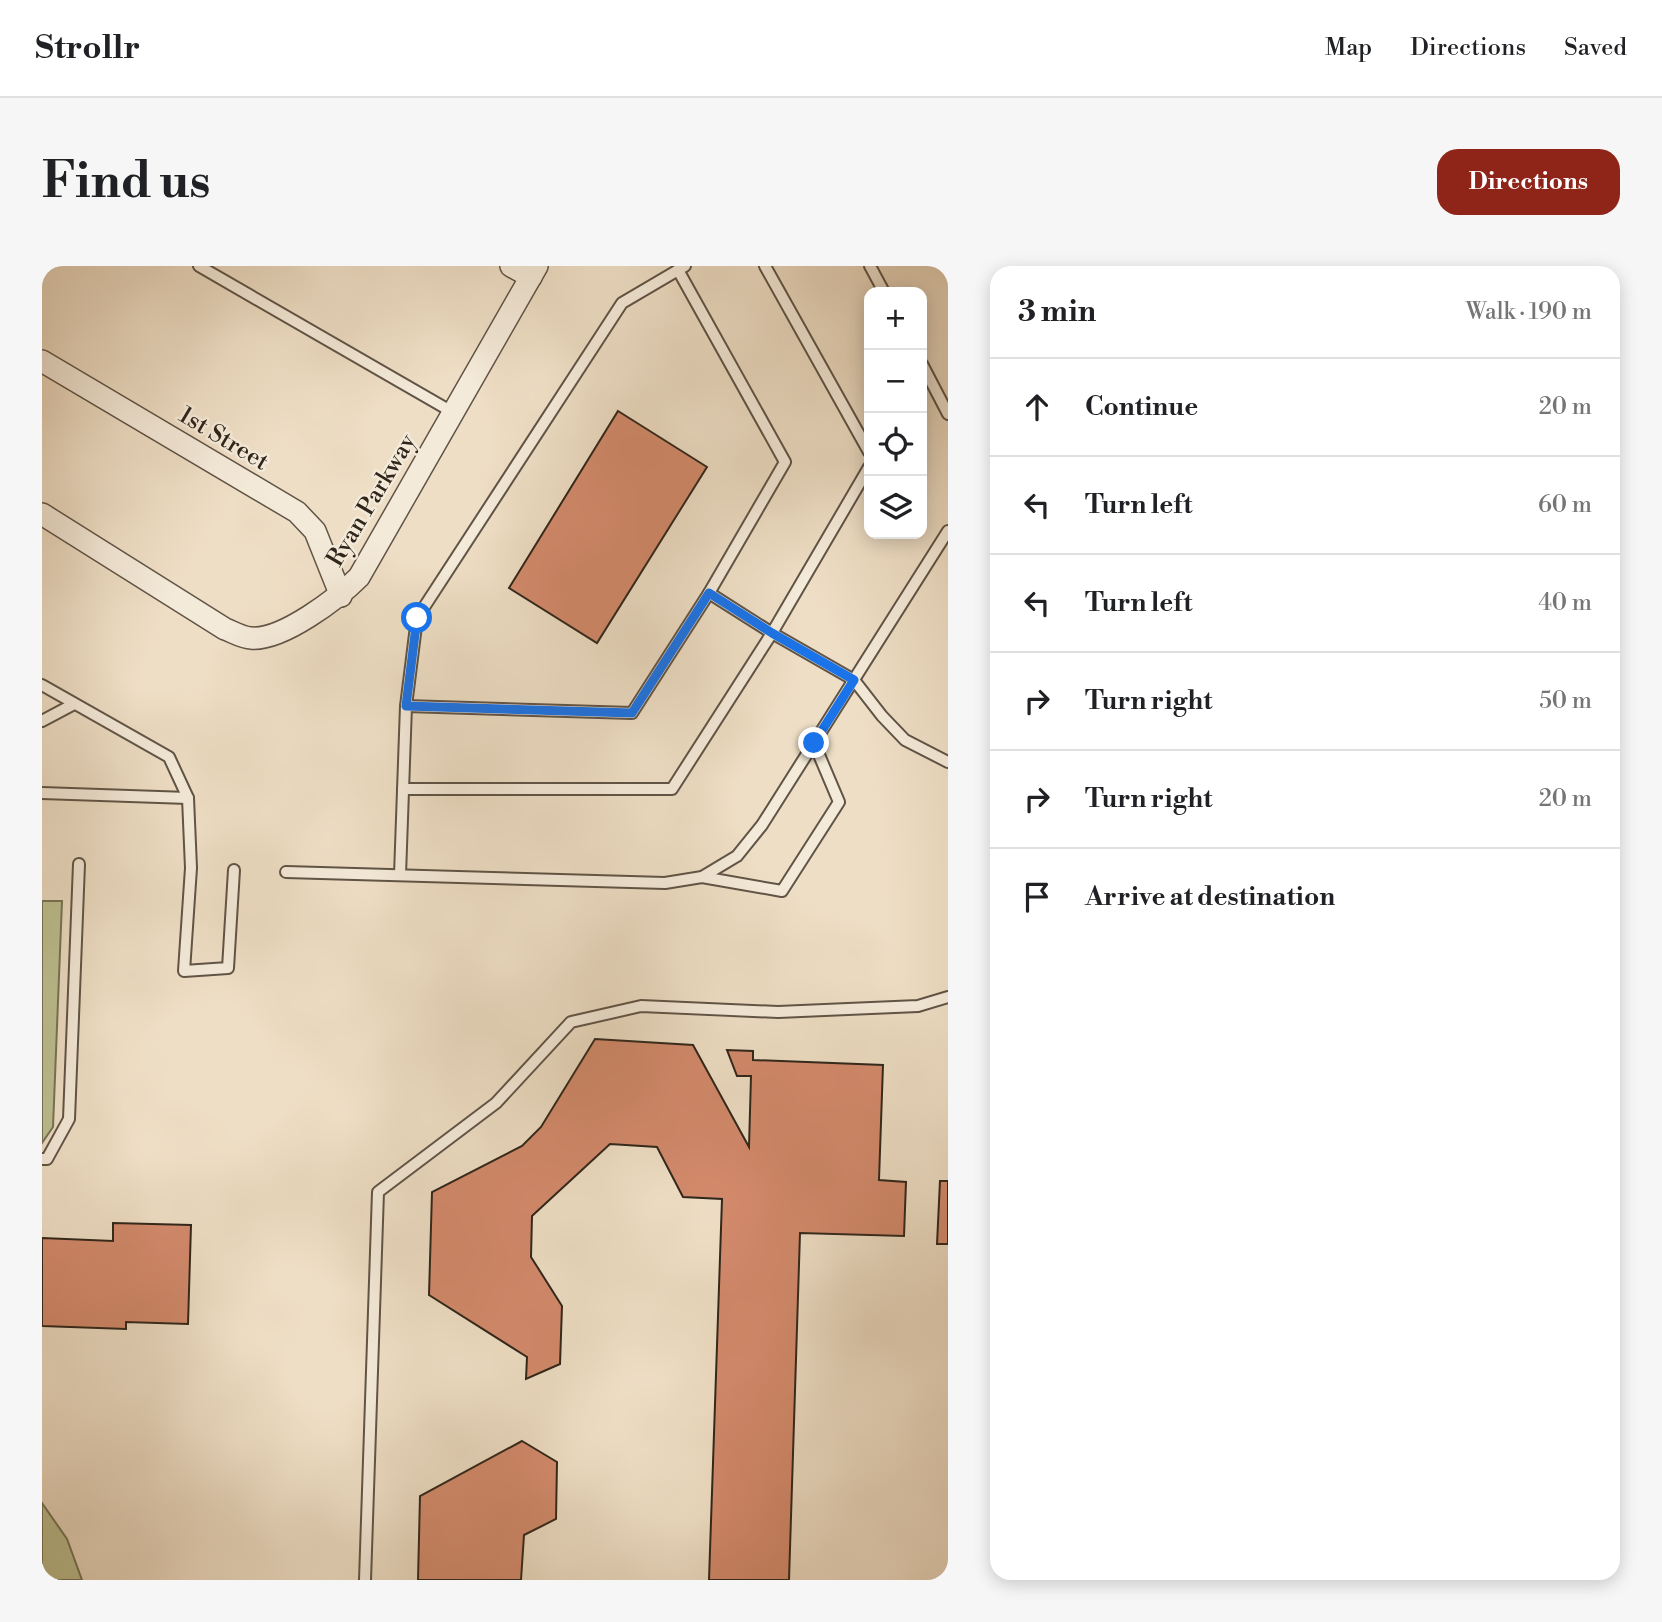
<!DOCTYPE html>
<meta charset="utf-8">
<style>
:root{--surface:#fff;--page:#f6f6f6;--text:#202124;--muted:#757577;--line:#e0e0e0;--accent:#8f2418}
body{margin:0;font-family:"Libre Bodoni",serif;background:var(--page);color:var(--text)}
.controls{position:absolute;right:21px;top:21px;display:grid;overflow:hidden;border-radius:14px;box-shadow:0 4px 18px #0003}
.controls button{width:63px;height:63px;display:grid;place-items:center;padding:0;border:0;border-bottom:2px solid var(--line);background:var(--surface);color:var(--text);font:35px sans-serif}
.stop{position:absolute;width:21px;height:21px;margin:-16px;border:5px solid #1a73e8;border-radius:50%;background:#fff}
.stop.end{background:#1a73e8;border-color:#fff;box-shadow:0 2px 7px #0008}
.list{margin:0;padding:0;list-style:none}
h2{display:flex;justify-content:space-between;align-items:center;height:91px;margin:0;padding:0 28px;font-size:30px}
h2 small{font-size:23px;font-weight:400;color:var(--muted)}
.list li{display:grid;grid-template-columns:46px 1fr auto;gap:21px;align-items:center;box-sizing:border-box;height:98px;padding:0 28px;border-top:2px solid var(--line)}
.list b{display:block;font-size:26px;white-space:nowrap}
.list em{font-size:23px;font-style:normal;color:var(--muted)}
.icon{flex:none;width:38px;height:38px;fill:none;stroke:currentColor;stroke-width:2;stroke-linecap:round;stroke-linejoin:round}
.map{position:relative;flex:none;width:906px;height:1314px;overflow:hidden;border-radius:21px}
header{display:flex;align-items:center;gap:42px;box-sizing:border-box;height:98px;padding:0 35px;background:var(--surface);border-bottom:2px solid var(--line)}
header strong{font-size:33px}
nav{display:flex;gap:38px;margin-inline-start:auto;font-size:24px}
.intro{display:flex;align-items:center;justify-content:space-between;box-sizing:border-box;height:168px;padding:0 42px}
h1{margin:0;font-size:49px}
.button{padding:18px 32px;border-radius:21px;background:var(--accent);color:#fff;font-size:24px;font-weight:700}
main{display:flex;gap:42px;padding:0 42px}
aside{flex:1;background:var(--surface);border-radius:21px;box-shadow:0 4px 18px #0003}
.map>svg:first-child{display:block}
.green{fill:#bdc091;stroke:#767356;stroke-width:2}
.building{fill:#d38a6c;stroke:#30261b;stroke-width:2}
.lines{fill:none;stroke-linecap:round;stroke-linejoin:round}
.service-casing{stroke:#605446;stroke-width:14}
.minor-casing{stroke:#605446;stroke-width:24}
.service{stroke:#f4ead9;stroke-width:10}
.minor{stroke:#f4ead9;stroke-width:21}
.route{stroke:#1a73e8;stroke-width:9}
.labels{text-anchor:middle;stroke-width:5;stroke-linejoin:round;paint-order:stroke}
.street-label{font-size:24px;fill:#30261b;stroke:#f4ead9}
</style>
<header>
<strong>Strollr</strong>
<nav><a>Map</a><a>Directions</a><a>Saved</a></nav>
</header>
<div class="intro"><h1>Find us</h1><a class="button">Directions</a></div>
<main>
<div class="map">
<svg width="906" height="1314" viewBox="0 0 906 1314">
<rect width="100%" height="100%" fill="#eedec5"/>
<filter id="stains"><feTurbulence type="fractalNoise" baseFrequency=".00286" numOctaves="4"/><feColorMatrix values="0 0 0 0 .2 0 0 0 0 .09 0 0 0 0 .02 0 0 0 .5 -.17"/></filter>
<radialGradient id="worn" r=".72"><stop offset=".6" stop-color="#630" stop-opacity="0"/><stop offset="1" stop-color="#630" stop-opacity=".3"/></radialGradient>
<!-- green -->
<g class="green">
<path d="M 0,635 L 20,635 L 11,861 L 0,877 Z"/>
<path d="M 0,1237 L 25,1273 L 40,1314 L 0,1314 Z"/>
</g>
<!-- building -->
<g class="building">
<path d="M 576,145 L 665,201 L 555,377 L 467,322 Z"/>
<path d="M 553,773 L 651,779 L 707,881 L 709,810 L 695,810 L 685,784 L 711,785 L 711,794 L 841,799 L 837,914 L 864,916 L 862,970 L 758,967 L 747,1314 L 667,1314 L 680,933 L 641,931 L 615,881 L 568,878 L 490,950 L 489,991 L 520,1040 L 518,1098 L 484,1113 L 485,1091 L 387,1029 L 390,926 L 480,880 L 499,861 Z"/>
<path d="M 898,915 L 906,915 L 906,978 L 895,978 Z"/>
<path d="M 71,957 L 149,959 L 146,1058 L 84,1056 L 84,1063 L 0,1060 L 0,972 L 71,975 Z"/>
<path d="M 480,1175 L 515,1196 L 514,1253 L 482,1269 L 479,1314 L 376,1314 L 378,1230 Z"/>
</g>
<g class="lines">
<!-- service casing -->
<g class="service-casing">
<g id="service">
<path d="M 157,0 L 412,147"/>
<path d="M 723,0 L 827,186"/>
<path d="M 828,0 L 842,26"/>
<path d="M 880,98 L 906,148"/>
<path d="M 667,327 L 730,367 L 812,414 L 840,450 L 863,474 L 906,496"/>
<path d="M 0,419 L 127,491 L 146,532 L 149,602 L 142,705 L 186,702 L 192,604"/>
<path d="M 364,440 L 590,447 L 667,327 L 743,196 L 636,4"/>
<path d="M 0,455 L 32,438"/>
<path d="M 361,523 L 630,523 L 730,367 L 827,201"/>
<path d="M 0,527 L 146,532"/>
<path d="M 244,606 L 623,617 L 660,611 L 695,590 L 720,559 L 906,265"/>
<path d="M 358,609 L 364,440 L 375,352 L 580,37 L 643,0"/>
<path d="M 660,611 L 740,625 L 797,536 L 772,477"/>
<path d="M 0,893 L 5,893 L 27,853 L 37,598"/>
<path d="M 323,1314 L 336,926 L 454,837 L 529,756 L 599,740 L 736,746 L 876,740 L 906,731"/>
</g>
</g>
<!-- minor casing -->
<g class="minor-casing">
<g id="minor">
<path d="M 469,0 L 489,11"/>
<path d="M 0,95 L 255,246 L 273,265 L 299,330"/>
<path d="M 0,248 L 183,363 C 191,366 201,372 209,372 C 240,375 296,332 317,311 L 495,0"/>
</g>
</g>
<!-- service -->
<use href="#service" class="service"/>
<!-- minor -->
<use href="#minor" class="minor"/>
</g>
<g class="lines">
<!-- route -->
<path class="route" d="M 375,352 L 364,440 L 590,447 L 667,327 L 730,367 L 812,414 L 772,477"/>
</g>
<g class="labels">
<!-- street labels -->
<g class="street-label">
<text transform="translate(182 172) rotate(31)" y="8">1st Street</text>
<text transform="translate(329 234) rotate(-59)" y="8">Ryan Parkway</text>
</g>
</g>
<rect width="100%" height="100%" filter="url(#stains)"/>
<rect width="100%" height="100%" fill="url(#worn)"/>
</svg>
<div class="controls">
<button>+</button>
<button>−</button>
<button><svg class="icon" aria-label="locate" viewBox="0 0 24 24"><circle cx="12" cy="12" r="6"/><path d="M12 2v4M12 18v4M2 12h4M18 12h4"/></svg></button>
<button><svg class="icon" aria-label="layers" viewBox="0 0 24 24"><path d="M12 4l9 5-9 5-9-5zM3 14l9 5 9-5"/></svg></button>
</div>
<div class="stop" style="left:375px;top:352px"></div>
<div class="stop end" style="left:772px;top:477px"></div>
</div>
<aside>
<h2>3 min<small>Walk · 190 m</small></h2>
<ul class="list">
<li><svg class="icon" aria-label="ahead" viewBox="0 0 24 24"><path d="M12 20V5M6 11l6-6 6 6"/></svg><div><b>Continue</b></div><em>20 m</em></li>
<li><svg class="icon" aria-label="left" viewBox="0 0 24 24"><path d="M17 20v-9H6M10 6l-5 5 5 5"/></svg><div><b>Turn left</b></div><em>60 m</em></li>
<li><svg class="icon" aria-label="left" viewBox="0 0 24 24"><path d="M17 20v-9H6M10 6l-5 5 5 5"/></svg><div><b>Turn left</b></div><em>40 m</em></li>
<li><svg class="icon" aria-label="right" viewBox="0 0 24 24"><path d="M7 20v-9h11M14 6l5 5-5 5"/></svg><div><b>Turn right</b></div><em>50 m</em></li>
<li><svg class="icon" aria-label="right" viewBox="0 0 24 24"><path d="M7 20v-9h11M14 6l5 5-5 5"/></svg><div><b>Turn right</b></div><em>20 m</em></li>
<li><svg class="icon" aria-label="arrive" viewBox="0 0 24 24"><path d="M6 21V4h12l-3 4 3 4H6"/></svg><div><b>Arrive at destination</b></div></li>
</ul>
</aside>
</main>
